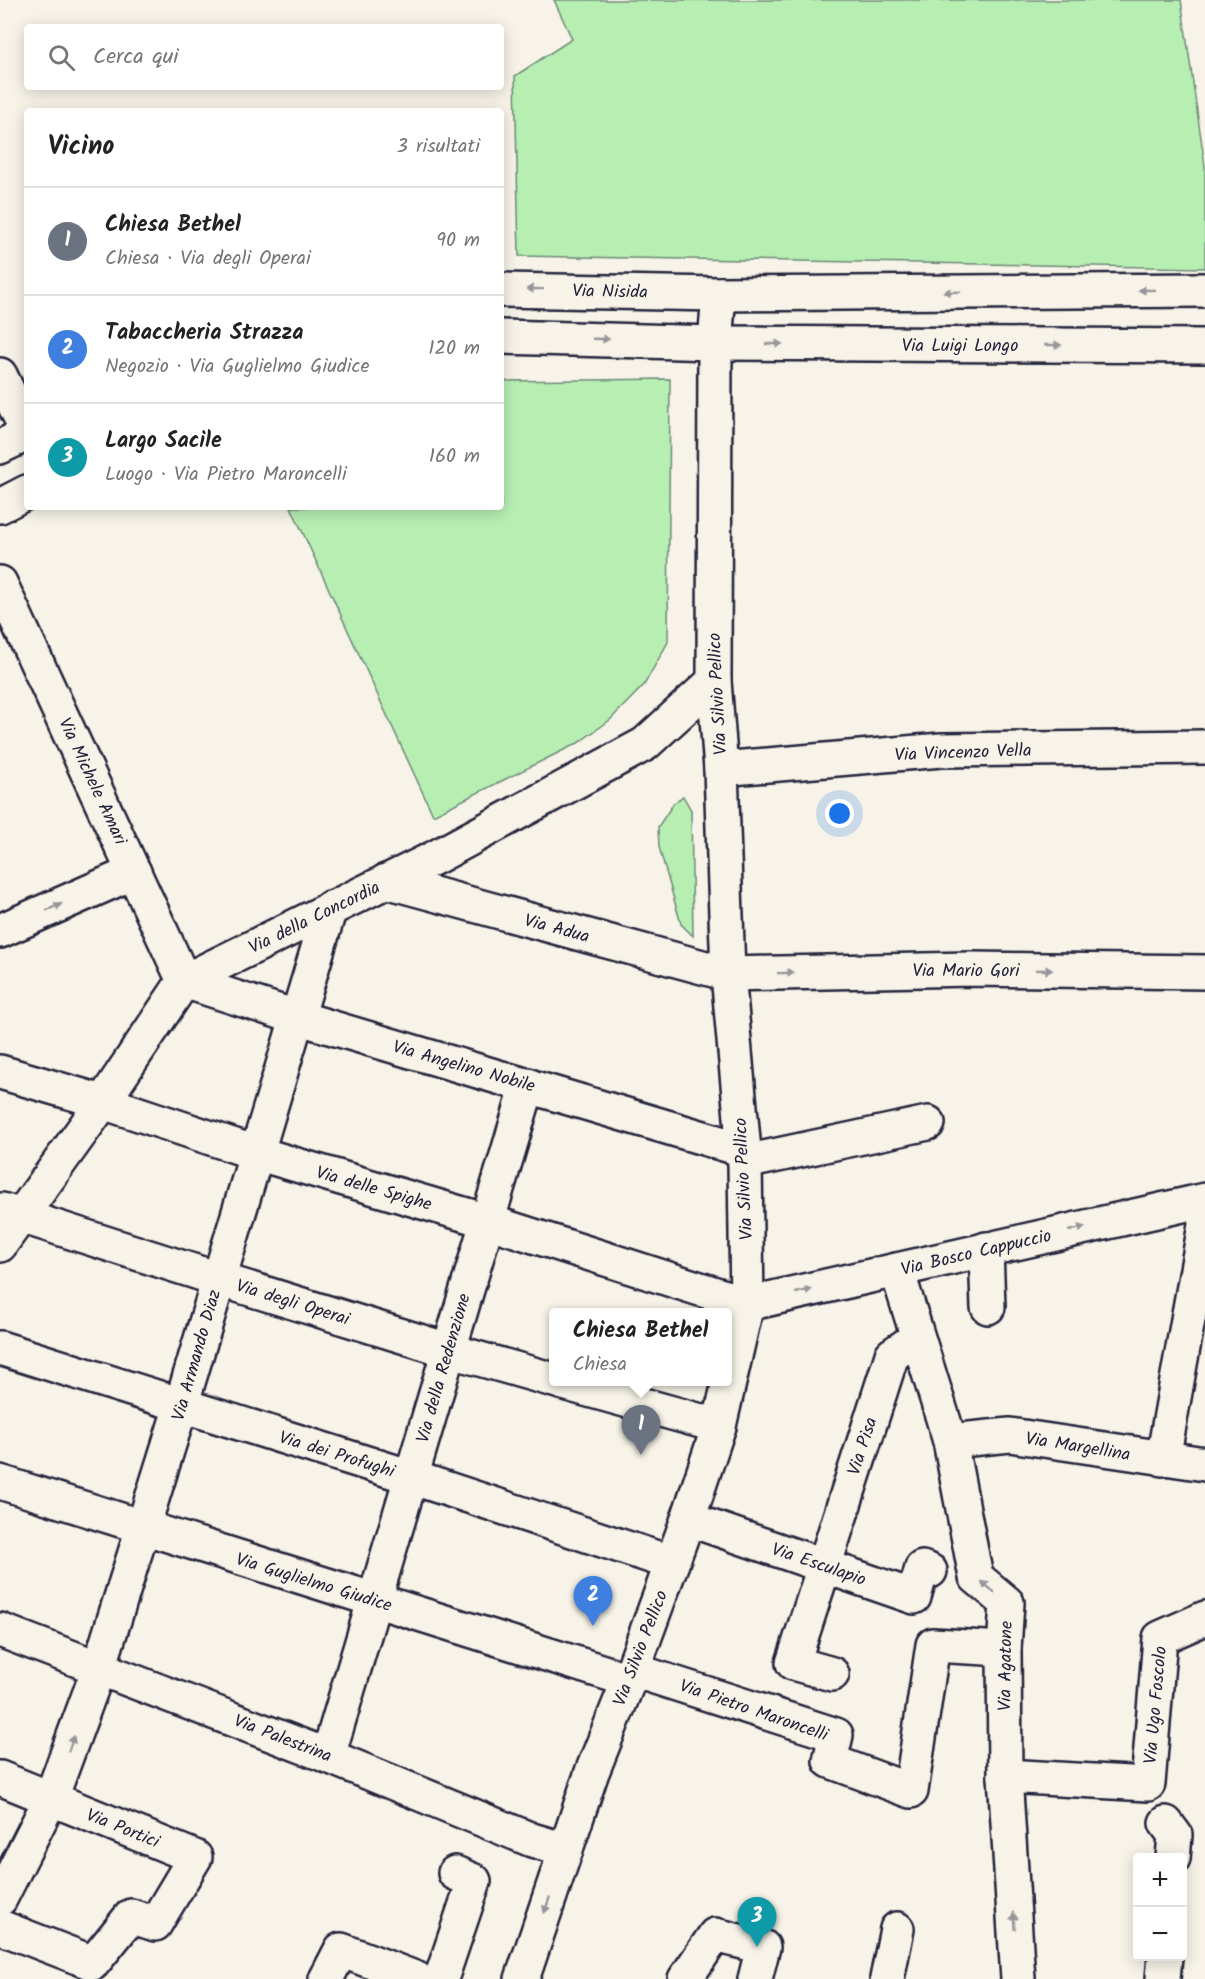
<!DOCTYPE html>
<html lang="it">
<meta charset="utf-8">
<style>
:root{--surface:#fff;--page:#f6f6f6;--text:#222;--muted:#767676;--line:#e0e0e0;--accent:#c8321e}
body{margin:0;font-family:Kalam,sans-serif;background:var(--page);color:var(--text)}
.controls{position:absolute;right:18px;bottom:18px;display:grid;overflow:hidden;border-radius:6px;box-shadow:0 3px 15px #0003}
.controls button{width:54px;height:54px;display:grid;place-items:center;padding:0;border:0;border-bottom:2px solid var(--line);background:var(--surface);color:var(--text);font:30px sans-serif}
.you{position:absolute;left:840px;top:814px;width:21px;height:21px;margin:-15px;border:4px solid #fff;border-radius:50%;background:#1a73e8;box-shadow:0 0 0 9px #1a73e833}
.badge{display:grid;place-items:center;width:39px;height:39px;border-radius:50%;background:var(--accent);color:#fff;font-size:20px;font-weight:700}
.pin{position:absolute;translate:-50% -50px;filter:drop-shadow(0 2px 3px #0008)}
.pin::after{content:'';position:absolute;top:32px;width:21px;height:18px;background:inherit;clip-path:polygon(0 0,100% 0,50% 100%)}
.popup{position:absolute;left:549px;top:1308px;width:183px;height:78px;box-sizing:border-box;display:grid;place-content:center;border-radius:6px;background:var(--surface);filter:drop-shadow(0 2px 4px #0005);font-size:20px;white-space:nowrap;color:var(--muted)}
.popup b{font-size:22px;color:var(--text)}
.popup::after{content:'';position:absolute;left:50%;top:100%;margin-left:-12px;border:12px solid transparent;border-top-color:var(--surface)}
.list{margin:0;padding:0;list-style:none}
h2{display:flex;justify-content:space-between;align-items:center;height:78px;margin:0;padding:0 24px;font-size:26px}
h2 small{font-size:20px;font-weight:400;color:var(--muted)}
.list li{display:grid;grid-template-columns:39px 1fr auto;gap:18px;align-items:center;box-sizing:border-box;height:108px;padding:0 24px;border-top:2px solid var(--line)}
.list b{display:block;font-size:22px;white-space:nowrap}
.list p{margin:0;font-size:20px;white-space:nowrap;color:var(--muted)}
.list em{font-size:20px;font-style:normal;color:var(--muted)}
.icon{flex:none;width:33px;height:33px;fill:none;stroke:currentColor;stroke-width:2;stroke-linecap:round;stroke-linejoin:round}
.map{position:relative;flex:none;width:1205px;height:1979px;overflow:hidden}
.search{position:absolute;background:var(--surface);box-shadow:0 3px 15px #0003;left:24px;top:24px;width:480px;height:66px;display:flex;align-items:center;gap:15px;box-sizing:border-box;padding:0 21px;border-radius:6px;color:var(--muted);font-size:22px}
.panel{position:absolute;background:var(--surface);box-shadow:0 3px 15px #0003;left:24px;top:108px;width:480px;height:402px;border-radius:6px}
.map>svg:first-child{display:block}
.grass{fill:#b7efb3;stroke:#6c8877;stroke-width:1.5}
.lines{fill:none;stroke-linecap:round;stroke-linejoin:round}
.minor-casing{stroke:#22223b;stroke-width:38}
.minor{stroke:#f7f3e8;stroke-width:33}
.oneway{fill:#97959a}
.labels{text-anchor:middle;stroke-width:4.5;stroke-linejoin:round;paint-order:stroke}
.street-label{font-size:18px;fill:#22223b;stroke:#f7f3e8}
</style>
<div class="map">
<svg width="1205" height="1979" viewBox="0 0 1205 1979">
<rect width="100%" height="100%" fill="#f7f3e8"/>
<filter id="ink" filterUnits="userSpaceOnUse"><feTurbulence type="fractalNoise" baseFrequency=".0167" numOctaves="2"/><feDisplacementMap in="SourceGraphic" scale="12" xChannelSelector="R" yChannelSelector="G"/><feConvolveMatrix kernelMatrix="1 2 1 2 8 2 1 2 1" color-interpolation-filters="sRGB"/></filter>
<g filter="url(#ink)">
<!-- grass -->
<g class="grass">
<path d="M 554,0 L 1181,0 L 1205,166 L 1205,268 L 519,256 L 515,76 L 572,39 Z"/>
<path d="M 670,379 L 668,642 L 644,685 L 610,720 L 578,743 L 433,815 L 291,507 L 501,507 L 501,381 Z"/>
<path d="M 683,796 L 691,810 L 693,936 L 681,924 L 659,847 L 658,827 L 673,804 Z"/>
</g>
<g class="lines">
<!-- minor casing -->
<g class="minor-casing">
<g id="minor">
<path d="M 501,290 L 719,294 L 1205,290"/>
<path d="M 501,337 L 715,343 L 1205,346"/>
<path d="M 0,375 L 27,431"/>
<path d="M 0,447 L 27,434"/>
<path d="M 0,506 L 27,492"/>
<path d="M 0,583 L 184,981 L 296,1017 L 744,1150"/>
<path d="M 721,769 L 941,750 L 1205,747"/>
<path d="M 386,881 L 728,974 L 971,969 L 1205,972"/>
<path d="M 0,931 L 134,872"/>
<path d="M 0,1072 L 103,1102 L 256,1153 L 487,1221 L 747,1304 L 1205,1200"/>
<path d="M 745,1162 L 928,1123"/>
<path d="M 2,1210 L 218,1279 L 448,1350 L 554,1380"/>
<path d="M 0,1245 L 103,1102 L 184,981 L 436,857 L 645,744 L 714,681"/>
<path d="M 986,1249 L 988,1307"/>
<path d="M 897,1270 L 950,1441 L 976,1577 L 1007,1603 L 1004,1649 L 1005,1776 L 1018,1979"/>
<path d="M 0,1348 L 411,1477 L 672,1563"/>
<path d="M 560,1382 L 719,1426"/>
<path d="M 950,1441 L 1010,1435 L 1205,1464"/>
<path d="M 1163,1459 L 1205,1225"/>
<path d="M 0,1482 L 629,1680"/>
<path d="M 688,1519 L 914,1597 L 922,1568 L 930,1571"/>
<path d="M 0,1630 L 328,1756 L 532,1840 L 566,1850"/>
<path d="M 633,1670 L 836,1735 L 830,1761 L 911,1791 L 933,1645 L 1004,1649"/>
<path d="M 832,1674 L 793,1663 L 892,1355 L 917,1338"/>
<path d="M 328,1756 L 528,1085"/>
<path d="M 1005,1776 L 1148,1784 L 1160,1638 L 1205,1618"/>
<path d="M 0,1778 L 195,1857 L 155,1924 L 131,1916 L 93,1963 L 0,1927"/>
<path d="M 1166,1823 L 1175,1835 L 1173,1858"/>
<path d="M 0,1899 L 51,1798 L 99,1668 L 181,1406 L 330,908"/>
<path d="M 326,1979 L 341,1950 L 417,1979"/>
<path d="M 441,1979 L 474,1881 L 455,1873"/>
<path d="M 522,1979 L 592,1772 L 629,1680 L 688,1519 L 719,1426 L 747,1304 L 745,1162 L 728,974 L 721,769 L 714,681 L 715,343 L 719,294"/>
<path d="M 685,1979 L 715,1935 L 763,1947 L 755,1979"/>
<path d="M 887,1979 L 897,1929"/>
<path d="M 1163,1979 L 1165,1956"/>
</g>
</g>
<!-- minor -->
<use href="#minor" class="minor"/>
</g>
<!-- one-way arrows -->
<defs><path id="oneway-solid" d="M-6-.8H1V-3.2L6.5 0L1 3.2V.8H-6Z" transform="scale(1.5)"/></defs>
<g class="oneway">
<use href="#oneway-solid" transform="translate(535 289) rotate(-179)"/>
<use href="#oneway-solid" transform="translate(1147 290) rotate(179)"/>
<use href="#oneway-solid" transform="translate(952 292) rotate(179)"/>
<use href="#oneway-solid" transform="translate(601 339) rotate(2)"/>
<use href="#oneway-solid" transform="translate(774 344)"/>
<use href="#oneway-solid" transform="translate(1053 345)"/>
<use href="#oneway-solid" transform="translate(54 907) rotate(-24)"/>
<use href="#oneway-solid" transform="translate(1044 970) rotate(1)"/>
<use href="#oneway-solid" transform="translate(786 973) rotate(-1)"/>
<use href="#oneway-solid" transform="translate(1077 1229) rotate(-13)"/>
<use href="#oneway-solid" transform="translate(804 1291) rotate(-13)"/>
<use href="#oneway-solid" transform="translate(988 1587) rotate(-140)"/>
<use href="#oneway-solid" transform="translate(71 1744) rotate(-70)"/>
<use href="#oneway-solid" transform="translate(547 1905) rotate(109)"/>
<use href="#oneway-solid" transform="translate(1014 1921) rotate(-94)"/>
</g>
</g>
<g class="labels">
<!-- street labels -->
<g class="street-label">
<text transform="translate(610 291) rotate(1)" y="6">Via Nisida</text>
<text x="960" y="351">Via Luigi Longo</text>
<text transform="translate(717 694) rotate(-93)" y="6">Via Silvio Pellico</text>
<text transform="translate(963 752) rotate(-2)" y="6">Via Vincenzo Vella</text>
<text transform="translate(93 781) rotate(65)" y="6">Via Michele Amari</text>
<text transform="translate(314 917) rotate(-26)" y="6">Via della Concordia</text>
<text transform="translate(557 928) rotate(15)" y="6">Via Adua</text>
<text x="966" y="976">Via Mario Gori</text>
<text transform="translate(464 1066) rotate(16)" y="6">Via Angelino Nobile</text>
<text transform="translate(743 1179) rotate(-93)" y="6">Via Silvio Pellico</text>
<text transform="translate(374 1188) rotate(16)" y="6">Via delle Spighe</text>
<text transform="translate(976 1252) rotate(-13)" y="6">Via Bosco Cappuccio</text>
<text transform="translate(293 1302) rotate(17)" y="6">Via degli Operai</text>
<text transform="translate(196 1355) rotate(-74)" y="6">Via Armando Diaz</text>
<text transform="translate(443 1368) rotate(-74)" y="6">Via della Redenzione</text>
<text transform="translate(862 1446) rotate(-72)" y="6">Via Pisa</text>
<text transform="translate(1078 1446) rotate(9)" y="6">Via Margellina</text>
<text transform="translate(337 1454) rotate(17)" y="6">Via dei Profughi</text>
<text transform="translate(819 1564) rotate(19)" y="6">Via Esculapio</text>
<text transform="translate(314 1582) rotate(17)" y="6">Via Guglielmo Giudice</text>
<text transform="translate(640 1648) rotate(-69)" y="6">Via Silvio Pellico</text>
<text transform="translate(1005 1666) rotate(-89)" y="6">Via Agatone</text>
<text transform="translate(1155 1705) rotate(-85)" y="6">Via Ugo Foscolo</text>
<text transform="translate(754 1710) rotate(19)" y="6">Via Pietro Maroncelli</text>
<text transform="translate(283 1738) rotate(21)" y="6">Via Palestrina</text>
<text transform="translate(123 1828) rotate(22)" y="6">Via Portici</text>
</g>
</g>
</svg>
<div class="controls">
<button>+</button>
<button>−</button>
</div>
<div class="you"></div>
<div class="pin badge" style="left:641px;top:1455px;background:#6b7280">1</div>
<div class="popup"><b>Chiesa Bethel</b>Chiesa</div>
<div class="pin badge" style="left:593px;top:1626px;background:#3f7fe0">2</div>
<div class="pin badge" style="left:757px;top:1947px;background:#0f9aa8">3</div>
<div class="search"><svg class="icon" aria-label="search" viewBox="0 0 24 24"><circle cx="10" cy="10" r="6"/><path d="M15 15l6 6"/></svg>Cerca qui</div>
<section class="panel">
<h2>Vicino<small>3 risultati</small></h2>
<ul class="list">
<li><span class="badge" style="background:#6b7280">1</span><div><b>Chiesa Bethel</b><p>Chiesa · Via degli Operai</p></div><em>90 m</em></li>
<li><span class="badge" style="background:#3f7fe0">2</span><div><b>Tabaccheria Strazza</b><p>Negozio · Via Guglielmo Giudice</p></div><em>120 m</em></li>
<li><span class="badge" style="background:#0f9aa8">3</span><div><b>Largo Sacile</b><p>Luogo · Via Pietro Maroncelli</p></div><em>160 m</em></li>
</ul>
</section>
</div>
